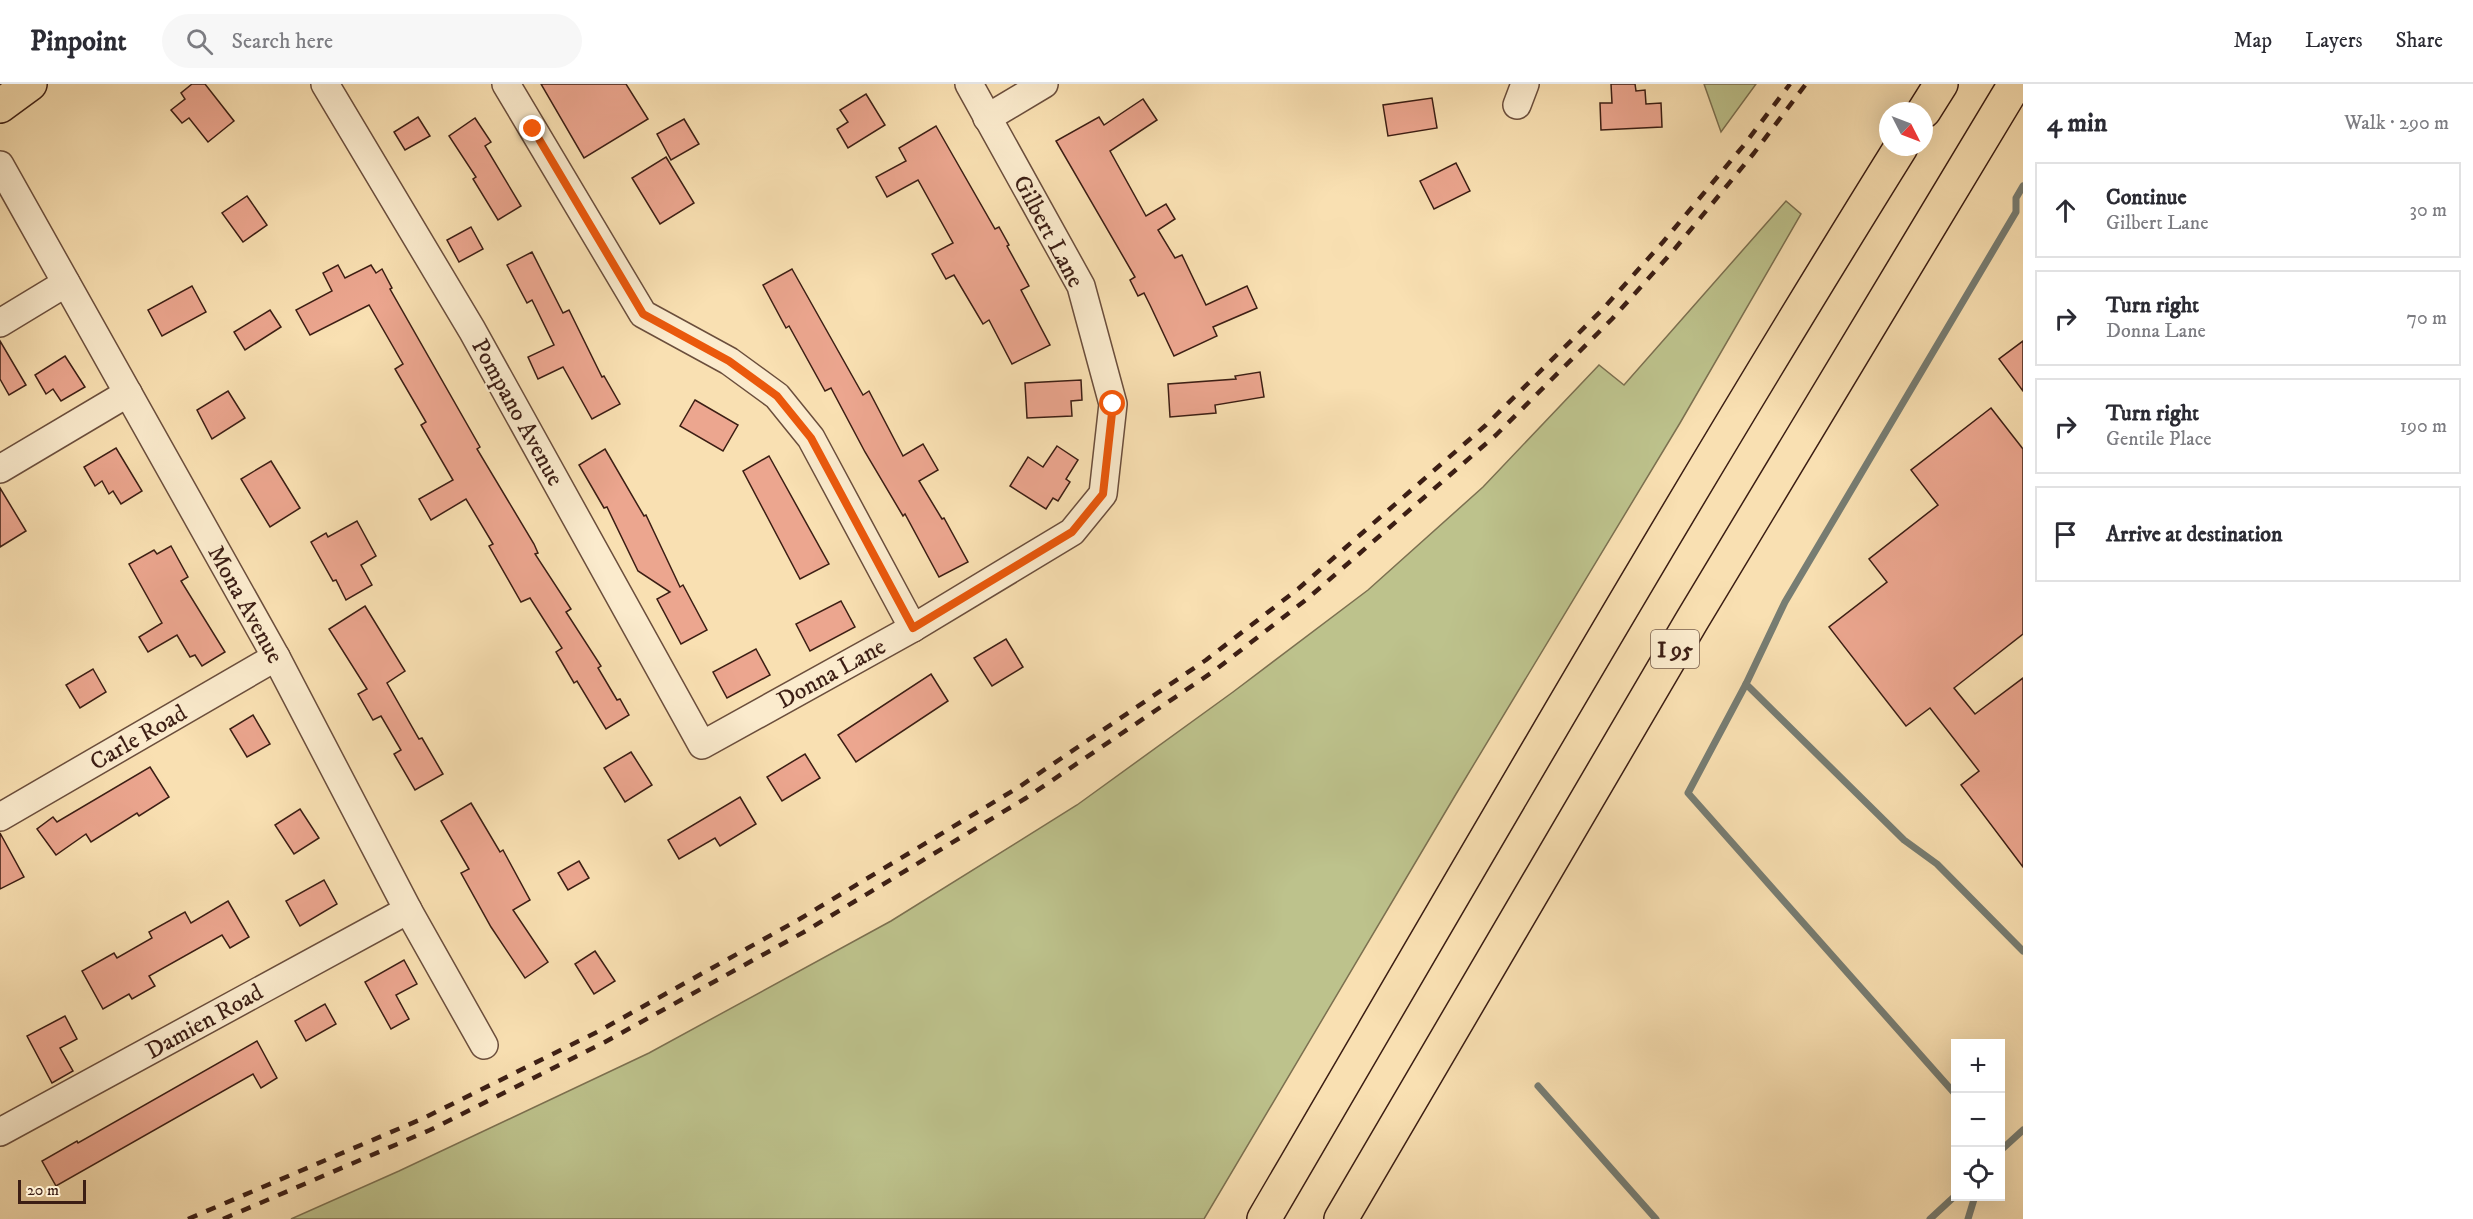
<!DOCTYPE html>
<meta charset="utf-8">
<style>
:root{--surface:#fff;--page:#f7f7f7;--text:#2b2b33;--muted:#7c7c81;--line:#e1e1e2}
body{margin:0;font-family:"IM FELL DW Pica",serif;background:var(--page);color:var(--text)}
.controls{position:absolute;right:18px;bottom:18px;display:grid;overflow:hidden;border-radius:0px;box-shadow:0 6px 24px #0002}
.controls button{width:54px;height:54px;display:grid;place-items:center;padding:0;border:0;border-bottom:2px solid var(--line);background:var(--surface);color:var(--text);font:30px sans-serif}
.compass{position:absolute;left:1879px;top:18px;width:54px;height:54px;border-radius:50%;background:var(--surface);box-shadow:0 6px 24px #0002;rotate:132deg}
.scale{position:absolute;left:18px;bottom:15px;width:68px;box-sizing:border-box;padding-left:6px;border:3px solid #3c1e14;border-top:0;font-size:16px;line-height:21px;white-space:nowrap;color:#3c1e14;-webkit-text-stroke:4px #fbebcd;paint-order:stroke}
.stop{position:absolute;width:18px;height:18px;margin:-14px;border:4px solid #ea580c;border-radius:50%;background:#fff}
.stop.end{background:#ea580c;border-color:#fff;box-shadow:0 2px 6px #0008}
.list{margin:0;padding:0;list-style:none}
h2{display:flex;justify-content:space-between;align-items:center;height:78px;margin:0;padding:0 24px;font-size:26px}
h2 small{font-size:20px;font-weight:400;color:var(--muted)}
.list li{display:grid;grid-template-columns:39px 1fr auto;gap:18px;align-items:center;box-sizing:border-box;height:96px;margin:0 12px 12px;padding:0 12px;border:2px solid var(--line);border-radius:0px}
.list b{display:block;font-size:22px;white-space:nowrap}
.list p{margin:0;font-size:20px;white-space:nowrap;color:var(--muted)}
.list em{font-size:20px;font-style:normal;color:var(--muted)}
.icon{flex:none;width:33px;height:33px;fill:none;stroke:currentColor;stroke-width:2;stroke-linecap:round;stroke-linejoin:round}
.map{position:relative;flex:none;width:2023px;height:1135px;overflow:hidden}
header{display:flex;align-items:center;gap:36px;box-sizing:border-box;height:84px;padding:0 30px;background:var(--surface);border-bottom:2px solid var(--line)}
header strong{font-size:28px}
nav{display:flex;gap:33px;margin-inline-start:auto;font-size:21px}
.search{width:420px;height:54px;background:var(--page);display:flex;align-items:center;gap:15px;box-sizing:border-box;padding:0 21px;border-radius:33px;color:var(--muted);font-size:22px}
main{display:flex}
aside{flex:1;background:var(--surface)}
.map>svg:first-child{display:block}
.green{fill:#bdc28c;stroke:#7c7050;stroke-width:1.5}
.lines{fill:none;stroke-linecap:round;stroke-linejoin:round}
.stream{stroke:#777d73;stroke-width:7}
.building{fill:#eca68f;stroke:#3c1e14;stroke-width:1.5}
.minor-casing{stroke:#6b4e3c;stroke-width:30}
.major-casing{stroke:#3c1e14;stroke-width:36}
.highway-casing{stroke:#3c1e14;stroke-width:36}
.minor{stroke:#fbebcd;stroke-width:27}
.major{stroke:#f9e0b2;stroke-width:33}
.highway{stroke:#f9e0b2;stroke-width:33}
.rail{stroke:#3c1e14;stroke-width:4.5;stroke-dasharray:10 10;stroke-linecap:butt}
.route{stroke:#ea580c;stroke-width:8}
.labels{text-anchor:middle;stroke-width:4.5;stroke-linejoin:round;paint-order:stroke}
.shield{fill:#fbebcd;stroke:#755c4c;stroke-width:1.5}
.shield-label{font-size:22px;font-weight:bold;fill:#3c1e14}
.street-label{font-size:24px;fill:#3c1e14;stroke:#fbebcd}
</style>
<header>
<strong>Pinpoint</strong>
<div class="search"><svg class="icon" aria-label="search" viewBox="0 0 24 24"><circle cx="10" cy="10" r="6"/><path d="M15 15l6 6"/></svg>Search here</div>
<nav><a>Map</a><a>Layers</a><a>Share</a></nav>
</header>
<main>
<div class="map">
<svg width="2023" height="1135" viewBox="0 0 2023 1135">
<rect width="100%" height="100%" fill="#f9e0b2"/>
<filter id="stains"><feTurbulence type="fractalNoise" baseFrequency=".00333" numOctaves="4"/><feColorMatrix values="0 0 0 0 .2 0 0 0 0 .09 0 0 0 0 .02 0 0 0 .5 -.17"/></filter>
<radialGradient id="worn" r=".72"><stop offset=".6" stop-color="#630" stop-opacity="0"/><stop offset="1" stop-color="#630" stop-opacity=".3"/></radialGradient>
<!-- green -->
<g class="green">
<path d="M 1704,0 L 1756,0 L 1721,48 Z"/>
<path d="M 1786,117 L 1801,130 L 1680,339 L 1456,710 L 1204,1135 L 291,1135 L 399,1087 L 649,969 L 891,837 L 1077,721 L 1233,608 L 1368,506 L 1483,403 L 1599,281 L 1624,301 Z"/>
</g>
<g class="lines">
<!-- stream -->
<g class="stream">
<path d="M 2023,102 L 2016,114 L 2016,128 L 1785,518 L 1746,600 L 1904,756 L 1937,780 L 2023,867"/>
<path d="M 1746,600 L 1688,709 L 1956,1011"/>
<path d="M 1538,1002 L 1656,1135"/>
<path d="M 2000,1067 L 2023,1046"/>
<path d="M 1930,1135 L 1956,1111"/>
<path d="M 1968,1135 L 1975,1112"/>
</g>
</g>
<!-- building -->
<g class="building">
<path d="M 192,0 L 205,0 L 234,37 L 208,58 L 189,34 L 182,39 L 171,26 L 185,15 L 181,9 Z"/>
<path d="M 541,0 L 626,0 L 648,35 L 584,74 Z"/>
<path d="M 1611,0 L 1635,0 L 1636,7 L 1645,6 L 1646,20 L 1661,19 L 1662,43 L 1601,46 L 1600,19 L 1612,19 Z"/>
<path d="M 866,10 L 885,41 L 848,64 L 837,45 L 848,38 L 840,26 Z"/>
<path d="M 1432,14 L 1437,44 L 1388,52 L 1383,21 Z"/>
<path d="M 1143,15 L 1157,36 L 1110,67 L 1146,132 L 1166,120 L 1175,135 L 1158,146 L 1175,174 L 1182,171 L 1206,221 L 1247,202 L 1257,224 L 1213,243 L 1217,252 L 1174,272 L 1150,221 L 1144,209 L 1138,212 L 1130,196 L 1135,193 L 1056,57 L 1099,33 L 1104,41 Z"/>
<path d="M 418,33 L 430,52 L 405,66 L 394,48 Z"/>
<path d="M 475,34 L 491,58 L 485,62 L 521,122 L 498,136 L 473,95 L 476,93 L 449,52 Z"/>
<path d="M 684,35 L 699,60 L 671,76 L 657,50 Z"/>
<path d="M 936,42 L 995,145 L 999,143 L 1009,161 L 1007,162 L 1029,202 L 1021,206 L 1050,261 L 1012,280 L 989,236 L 983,240 L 954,191 L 946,195 L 932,170 L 953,159 L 918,96 L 887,113 L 876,93 L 906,77 L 899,64 Z"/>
<path d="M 666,73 L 694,119 L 660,140 L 632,94 Z"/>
<path d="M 1456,79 L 1470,107 L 1434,125 L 1420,97 Z"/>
<path d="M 247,112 L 267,141 L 243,158 L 222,129 Z"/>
<path d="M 471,143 L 483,165 L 459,178 L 447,156 Z"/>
<path d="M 532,168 L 563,229 L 569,226 L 602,293 L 604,292 L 620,320 L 592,335 L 563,283 L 538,295 L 528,273 L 554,261 L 532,216 L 527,219 L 507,181 Z"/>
<path d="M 338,181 L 345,194 L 371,181 L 376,189 L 382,185 L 392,204 L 390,205 L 480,363 L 477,365 L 534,460 L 538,469 L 535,470 L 571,525 L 566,528 L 601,582 L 598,584 L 617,616 L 620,615 L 629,631 L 606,645 L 577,597 L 574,599 L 560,575 L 556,568 L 562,564 L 530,514 L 521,518 L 489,462 L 493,460 L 466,415 L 431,436 L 419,415 L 453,396 L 421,341 L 426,338 L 395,285 L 403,280 L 369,221 L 310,251 L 296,226 L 332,207 L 323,189 Z"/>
<path d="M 792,185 L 863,311 L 869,307 L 903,372 L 923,360 L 938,386 L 919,397 L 942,435 L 944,434 L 968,478 L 939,493 L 905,430 L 903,432 L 865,368 L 831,304 L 825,307 L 789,242 L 786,244 L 763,201 Z"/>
<path d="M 192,202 L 206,228 L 162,252 L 148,226 Z"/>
<path d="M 270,226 L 281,243 L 245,266 L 234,248 Z"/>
<path d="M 0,257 L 26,301 L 9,311 L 0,295 Z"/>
<path d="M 2023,257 L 2023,307 L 1999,275 Z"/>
<path d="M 65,272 L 85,303 L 61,317 L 53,305 L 46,310 L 35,291 Z"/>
<path d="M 1260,288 L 1264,313 L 1215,321 L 1216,329 L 1170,333 L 1168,300 L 1236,295 L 1235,292 Z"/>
<path d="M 1081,296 L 1082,316 L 1071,317 L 1072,332 L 1027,334 L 1025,299 Z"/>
<path d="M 228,307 L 245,334 L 212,355 L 197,326 Z"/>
<path d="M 695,316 L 738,341 L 723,367 L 680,342 Z"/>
<path d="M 1991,324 L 2023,365 L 2023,550 L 1954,604 L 1975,630 L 2023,594 L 2023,783 L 1961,701 L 1979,687 L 1930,624 L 1906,642 L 1829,543 L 1887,498 L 1869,475 L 1938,421 L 1911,386 Z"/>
<path d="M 1057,362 L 1078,376 L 1066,395 L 1070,398 L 1058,417 L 1053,414 L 1046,425 L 1010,402 L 1028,373 L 1043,383 Z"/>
<path d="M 116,364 L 142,407 L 121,420 L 113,407 L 109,410 L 102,397 L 95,402 L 84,383 Z"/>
<path d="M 605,365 L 644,432 L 646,431 L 680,503 L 683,501 L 707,546 L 681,560 L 657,515 L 670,508 L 638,487 L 607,423 L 604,424 L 579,381 Z"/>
<path d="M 769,372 L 829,480 L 800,495 L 743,387 Z"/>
<path d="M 271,377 L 300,424 L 270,443 L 241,395 Z"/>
<path d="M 0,404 L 26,447 L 0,463 Z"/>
<path d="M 357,437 L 376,472 L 361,481 L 372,501 L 346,516 L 336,496 L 333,497 L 311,458 L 326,449 L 328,453 Z"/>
<path d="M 171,462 L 188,493 L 181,497 L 225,568 L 202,582 L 195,571 L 190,573 L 177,551 L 148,568 L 139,553 L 162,539 L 129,480 L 154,466 L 157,470 Z"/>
<path d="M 841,517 L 855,543 L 810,567 L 796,540 Z"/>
<path d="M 365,522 L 405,587 L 387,599 L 419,655 L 422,654 L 443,690 L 415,706 L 394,670 L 401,666 L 381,632 L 373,636 L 358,610 L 367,605 L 329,545 Z"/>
<path d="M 1006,555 L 1023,583 L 992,602 L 974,574 Z"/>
<path d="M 756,565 L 770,591 L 727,614 L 713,588 Z"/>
<path d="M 93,585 L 106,608 L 80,624 L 66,601 Z"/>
<path d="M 931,590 L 948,617 L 856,678 L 838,651 Z"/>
<path d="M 253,631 L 270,660 L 247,673 L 230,645 Z"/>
<path d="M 631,668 L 652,701 L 625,718 L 604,684 Z"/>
<path d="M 805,670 L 820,694 L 782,717 L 767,693 Z"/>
<path d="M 150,683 L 169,713 L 139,732 L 137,729 L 91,758 L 86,750 L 56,771 L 37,745 L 53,733 L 57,738 Z"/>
<path d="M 740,713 L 756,740 L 720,762 L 715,754 L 679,775 L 668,756 Z"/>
<path d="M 471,719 L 500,768 L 503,766 L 530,816 L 513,826 L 548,878 L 525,894 L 491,843 L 461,789 L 469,785 L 441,737 Z"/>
<path d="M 300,725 L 319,754 L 294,770 L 275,741 Z"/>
<path d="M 0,749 L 24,793 L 0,805 Z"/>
<path d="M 579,777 L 589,794 L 568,806 L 558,789 Z"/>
<path d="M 324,796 L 337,820 L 300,842 L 286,817 Z"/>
<path d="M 228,817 L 249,853 L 230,864 L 222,851 L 149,892 L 155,902 L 132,915 L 129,910 L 103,925 L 82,887 L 114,869 L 117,874 L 152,854 L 149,848 L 185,828 L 191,839 Z"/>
<path d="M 595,867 L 615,897 L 594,910 L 575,880 Z"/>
<path d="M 404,876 L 417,900 L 396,911 L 409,935 L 391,945 L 365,898 Z"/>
<path d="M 325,920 L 336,940 L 306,957 L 295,937 Z"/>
<path d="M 65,932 L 77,955 L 60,964 L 73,987 L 52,999 L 27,952 Z"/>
<path d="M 257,957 L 277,994 L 261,1004 L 253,990 L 56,1102 L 42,1077 L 77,1057 L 78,1059 Z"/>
</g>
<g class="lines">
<!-- minor casing -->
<g class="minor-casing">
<g id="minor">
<path d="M 325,0 L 472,246 L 702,661 L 913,544 L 1072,448 L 1103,410 L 1113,320 L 1081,202 L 969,0"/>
<path d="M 506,0 L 643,230 L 729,277 L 777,312 L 811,354 L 913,544"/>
<path d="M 1517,21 L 1525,0"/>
<path d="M 987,34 L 1044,0"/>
<path d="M 0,81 L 276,573 L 408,826 L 484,961"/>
<path d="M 0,239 L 66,199"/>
<path d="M 0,385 L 128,309"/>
<path d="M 0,733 L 276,573"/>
<path d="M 0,1048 L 408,826"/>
</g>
</g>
<!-- major casing -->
<g class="major-casing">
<path id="major" d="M 0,22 L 30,0"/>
</g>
<!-- highway casing -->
<g class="highway-casing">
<g id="highway">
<path d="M 1924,27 L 1941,0"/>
<path d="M 1264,1135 C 1474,776 1681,416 1901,63"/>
<path d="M 1341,1135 L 1691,538 L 2015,0"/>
</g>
</g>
<!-- minor -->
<use href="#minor" class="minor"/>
<!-- major -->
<use href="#major" class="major"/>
<!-- highway -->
<use href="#highway" class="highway"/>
<!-- rail -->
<g class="rail">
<path d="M 188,1135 L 424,1034 L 599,947 L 798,836 L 1019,703 L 1206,576 L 1298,505 L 1486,341 L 1602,226 L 1663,158 L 1744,61 L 1790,0"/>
<path d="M 223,1135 L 430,1046 L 605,958 L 804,848 L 1026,714 L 1214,587 L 1307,515 L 1496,351 L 1612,235 L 1673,167 L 1754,69 L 1806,0"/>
</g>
</g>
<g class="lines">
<!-- route -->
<path class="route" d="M 533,45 L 643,230 L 729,277 L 777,312 L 811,354 L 913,544 L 1072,448 L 1103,410 L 1113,320"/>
</g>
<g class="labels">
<!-- shield labels -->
<rect class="shield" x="1651" y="546" width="48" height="38" rx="4.5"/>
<g class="shield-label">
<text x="1675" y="573">I 95</text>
</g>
<!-- street labels -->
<g class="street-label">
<text transform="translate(1049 147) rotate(62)" y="8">Gilbert Lane</text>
<text transform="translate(518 328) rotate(61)" y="8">Pompano Avenue</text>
<text transform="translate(246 520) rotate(61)" y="8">Mona Avenue</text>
<text transform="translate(831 589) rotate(-29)" y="8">Donna Lane</text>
<text transform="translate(138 653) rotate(-30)" y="8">Carle Road</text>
<text transform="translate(204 937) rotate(-29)" y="8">Damien Road</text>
</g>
</g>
<rect width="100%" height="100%" filter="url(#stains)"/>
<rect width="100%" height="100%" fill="url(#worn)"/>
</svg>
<div class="controls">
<button>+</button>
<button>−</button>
<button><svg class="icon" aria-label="locate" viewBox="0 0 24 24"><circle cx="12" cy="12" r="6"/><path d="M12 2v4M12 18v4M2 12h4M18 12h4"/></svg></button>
</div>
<svg class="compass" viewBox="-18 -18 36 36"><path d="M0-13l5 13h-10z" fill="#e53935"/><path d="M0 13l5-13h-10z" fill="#7c7c81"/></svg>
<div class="scale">20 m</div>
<div class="stop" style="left:1113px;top:320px"></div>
<div class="stop end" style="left:533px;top:45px"></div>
</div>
<aside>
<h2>4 min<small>Walk · 290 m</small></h2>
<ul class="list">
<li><svg class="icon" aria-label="ahead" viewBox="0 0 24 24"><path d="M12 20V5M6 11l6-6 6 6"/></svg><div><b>Continue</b><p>Gilbert Lane</p></div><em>30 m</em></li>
<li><svg class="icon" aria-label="right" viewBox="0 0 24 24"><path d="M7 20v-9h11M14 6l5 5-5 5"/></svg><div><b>Turn right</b><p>Donna Lane</p></div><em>70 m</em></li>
<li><svg class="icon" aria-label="right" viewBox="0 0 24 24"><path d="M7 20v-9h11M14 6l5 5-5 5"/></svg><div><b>Turn right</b><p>Gentile Place</p></div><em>190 m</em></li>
<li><svg class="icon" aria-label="arrive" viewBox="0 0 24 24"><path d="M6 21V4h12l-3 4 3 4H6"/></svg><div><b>Arrive at destination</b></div></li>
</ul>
</aside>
</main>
